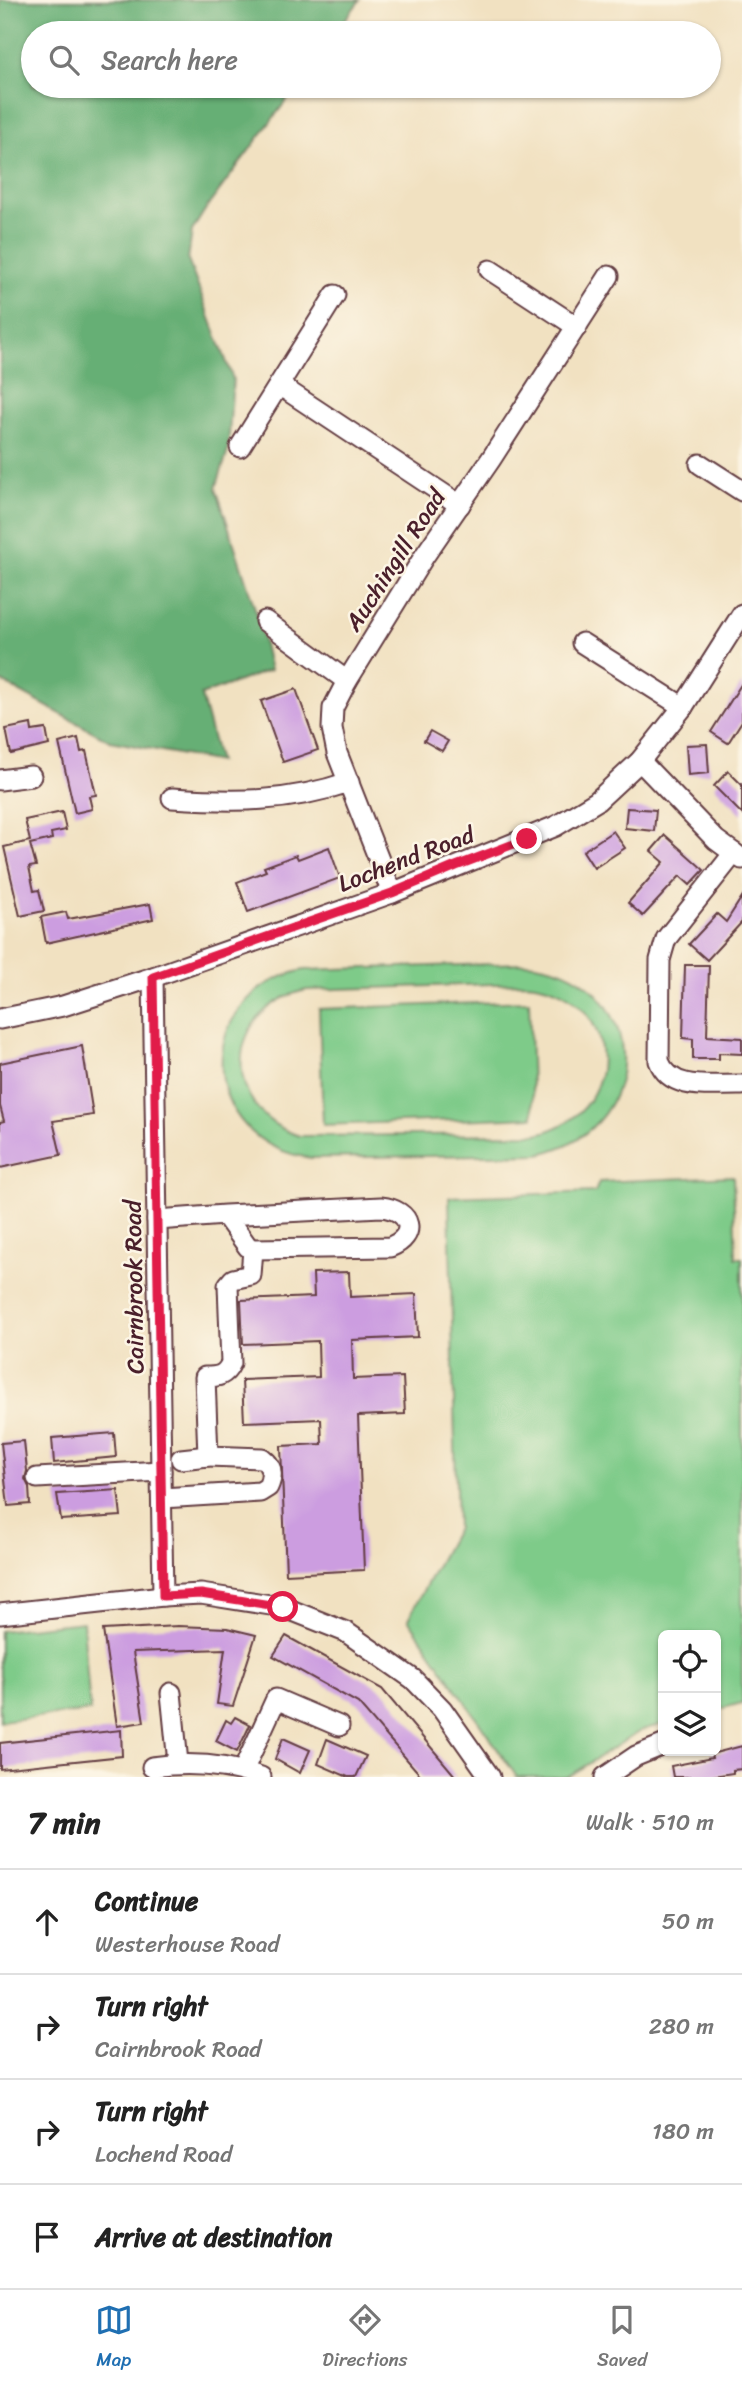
<!DOCTYPE html>
<meta charset="utf-8">
<style>
:root{--surface:#fff;--page:#f6f6f6;--text:#222;--muted:#767676;--line:#e0e0e0;--accent:#1f6fb2}
body{margin:0;font-family:Sriracha,sans-serif;background:var(--page);color:var(--text)}
.controls{position:absolute;right:21px;bottom:21px;display:grid;overflow:hidden;border-radius:10px;box-shadow:0 2px 5px #0004}
.controls button{width:63px;height:63px;display:grid;place-items:center;padding:0;border:0;border-bottom:2px solid var(--line);background:var(--surface);color:var(--text);font:35px sans-serif}
.stop{position:absolute;width:21px;height:21px;margin:-16px;border:5px solid #e11d48;border-radius:50%;background:#fff}
.stop.end{background:#e11d48;border-color:#fff;box-shadow:0 2px 7px #0008}
.list{margin:0;padding:0;list-style:none}
h2{display:flex;justify-content:space-between;align-items:center;height:91px;margin:0;padding:0 28px;font-size:30px}
h2 small{font-size:23px;font-weight:400;color:var(--muted)}
.list li{display:grid;grid-template-columns:46px 1fr auto;gap:21px;align-items:center;box-sizing:border-box;height:105px;padding:0 28px;border-top:2px solid var(--line)}
.list b{display:block;font-size:26px;white-space:nowrap}
.list p{margin:0;font-size:23px;white-space:nowrap;color:var(--muted)}
.list em{font-size:23px;font-style:normal;color:var(--muted)}
.icon{flex:none;width:38px;height:38px;fill:none;stroke:currentColor;stroke-width:2;stroke-linecap:round;stroke-linejoin:round}
.map{position:relative;flex:none;width:742px;height:1777px;overflow:hidden}
.search{position:absolute;background:var(--surface);box-shadow:0 2px 5px #0004;left:21px;right:21px;top:21px;height:77px;display:flex;align-items:center;gap:18px;box-sizing:border-box;padding:0 24px;border-radius:38px;color:var(--muted);font-size:26px}
.sheet{height:511px;background:var(--surface)}
nav{display:flex;justify-content:space-around;align-items:center;box-sizing:border-box;height:98px;border-top:2px solid var(--line);background:var(--surface);font-size:19px;color:var(--muted)}
nav a{display:grid;justify-items:center;gap:4px}
nav .on{color:var(--accent)}
.map>svg:first-child{display:block}
.green{fill:#7ecb89;stroke:#64755a;stroke-width:2;fill-rule:evenodd}
.forest{fill:#66af75;stroke:#586750;stroke-width:2}
.building{fill:#cc9de0}
.lines{fill:none;stroke-linecap:round;stroke-linejoin:round}
.minor-casing{stroke:#633c42;stroke-width:23}
.minor{stroke:#fff;stroke-width:19}
.route{stroke:#e11d48;stroke-width:9}
.labels{text-anchor:middle;stroke-width:5;stroke-linejoin:round;paint-order:stroke}
.street-label{font-size:24px;fill:#4a1f2b;stroke:#fcf5e5}
</style>
<div class="map">
<svg width="742" height="1777" viewBox="0 0 742 1777">
<rect width="100%" height="100%" fill="#fcf5e5"/>
<filter id="ink" filterUnits="userSpaceOnUse"><feTurbulence type="fractalNoise" baseFrequency=".0143" numOctaves="2"/><feDisplacementMap in="SourceGraphic" scale="14" xChannelSelector="R" yChannelSelector="G"/><feConvolveMatrix kernelMatrix="1 2 1 2 8 2 1 2 1" color-interpolation-filters="sRGB"/></filter>
<filter id="wash" filterUnits="userSpaceOnUse"><feTurbulence type="fractalNoise" baseFrequency=".00686" numOctaves="4" result="noise"/><feDisplacementMap in="SourceGraphic" scale="28" xChannelSelector="R" yChannelSelector="G"/><feGaussianBlur stdDeviation="1.57" result="paint"/><feColorMatrix in="noise" values="0 0 0 0 0 0 0 0 0 0 0 0 0 0 0 0 0 1.4 0 .05"/><feComposite in="paint" operator="in"/></filter>
<g filter="url(#wash)">
<rect width="100%" height="100%" fill="#f1e1c1"/>
<!-- green -->
<g class="green">
<path d="M 525,963 C 646,971 658,1127 539,1154 L 311,1158 C 196,1143 190,994 304,970 ZM 525,983 C 620,989 630,1113 537,1134 L 300,1136 C 219,1111 223,1008 307,990 Z"/>
<path d="M 529,1001 L 533,1117 L 323,1125 L 319,1009 Z"/>
<path d="M 733,1176 L 736,1258 L 742,1258 L 742,1703 L 716,1710 L 716,1635 L 663,1635 L 663,1724 L 642,1730 L 567,1777 L 517,1777 L 408,1619 L 457,1528 L 449,1197 L 595,1192 L 599,1182 Z"/>
<path d="M 83,1622 L 90,1711 L 0,1721 L 0,1631 Z"/>
</g>
<!-- forest -->
<path class="forest" d="M 0,0 L 360,0 L 335,33 L 33,33 L 33,86 L 297,86 L 205,210 L 192,231 L 188,260 L 233,379 L 228,451 L 216,488 L 258,618 L 270,670 L 201,695 L 219,762 L 110,741 L 0,681 Z"/>
<g id="blocks">
<!-- building -->
<g class="building">
<path d="M 742,683 L 742,721 L 728,743 L 711,732 Z"/>
<path d="M 296,689 L 318,750 L 283,762 L 261,701 Z"/>
<path d="M 31,724 L 32,731 L 46,729 L 49,745 L 11,754 L 6,729 Z"/>
<path d="M 430,731 L 448,741 L 442,751 L 424,741 Z"/>
<path d="M 78,738 L 81,752 L 86,751 L 96,795 L 89,796 L 92,809 L 75,813 L 59,743 Z"/>
<path d="M 707,744 L 709,773 L 688,775 L 686,745 Z"/>
<path d="M 728,771 L 742,785 L 742,814 L 714,786 Z"/>
<path d="M 627,808 L 656,810 L 654,831 L 625,828 Z"/>
<path d="M 62,812 L 66,830 L 51,833 L 52,839 L 30,844 L 36,866 L 29,867 L 34,891 L 39,890 L 44,911 L 20,916 L 4,847 L 30,841 L 25,820 Z"/>
<path d="M 613,831 L 625,848 L 594,868 L 583,851 Z"/>
<path d="M 665,835 L 704,870 L 690,885 L 680,876 L 643,916 L 628,903 L 664,862 L 651,851 Z"/>
<path d="M 329,847 L 340,878 L 248,912 L 237,882 L 266,871 L 264,867 L 275,863 L 296,855 L 298,859 Z"/>
<path d="M 742,897 L 742,922 L 707,960 L 689,944 L 717,914 L 726,922 Z"/>
<path d="M 150,904 L 153,919 L 46,943 L 41,917 L 66,912 L 68,919 Z"/>
<path d="M 685,965 L 709,965 L 707,1036 L 742,1038 L 742,1054 L 719,1053 L 719,1059 L 693,1059 L 693,1039 L 683,1038 Z"/>
<path d="M 82,1046 L 93,1115 L 53,1121 L 61,1155 L 0,1168 L 0,1122 L 4,1121 L 0,1106 L 0,1063 Z"/>
<path d="M 349,1272 L 350,1297 L 416,1294 L 418,1337 L 352,1340 L 353,1379 L 403,1377 L 405,1414 L 358,1416 L 364,1570 L 286,1574 L 281,1446 L 322,1444 L 321,1419 L 244,1422 L 242,1380 L 319,1377 L 318,1341 L 243,1344 L 241,1300 L 314,1297 L 313,1273 Z"/>
<path d="M 114,1433 L 116,1457 L 54,1463 L 52,1438 Z"/>
<path d="M 24,1441 L 27,1471 L 25,1479 L 29,1487 L 30,1504 L 8,1506 L 1,1443 Z"/>
<path d="M 118,1490 L 121,1516 L 61,1520 L 57,1494 Z"/>
<path d="M 178,1626 L 227,1628 L 256,1635 L 233,1706 L 217,1704 L 225,1649 L 133,1652 L 144,1722 L 117,1726 L 103,1630 Z"/>
<path d="M 286,1636 L 382,1689 L 456,1777 L 422,1777 L 358,1703 L 273,1656 Z"/>
<path d="M 235,1717 L 250,1725 L 237,1752 L 216,1741 L 226,1720 L 231,1723 Z"/>
<path d="M 121,1730 L 122,1756 L 0,1769 L 0,1743 Z"/>
<path d="M 283,1738 L 310,1750 L 300,1773 L 275,1759 Z"/>
<path d="M 327,1739 L 366,1756 L 356,1777 L 348,1777 L 318,1764 Z"/>
<path d="M 742,1746 L 742,1769 L 733,1770 L 733,1773 L 706,1777 L 673,1777 L 671,1766 L 712,1758 L 711,1754 Z"/>
</g>
</g>
</g>
<g filter="url(#ink)">
<use href="#blocks" fill-opacity="0" stroke="#633c42" stroke-width="2"/>
<g class="lines">
<!-- minor casing -->
<g class="minor-casing">
<g id="minor">
<path d="M 490,270 L 577,327"/>
<path d="M 279,385 L 460,505"/>
<path d="M 240,447 L 335,295"/>
<path d="M 700,464 L 742,491"/>
<path d="M 265,621 L 347,681"/>
<path d="M 582,643 L 683,707"/>
<path d="M 640,761 L 716,840 L 742,859"/>
<path d="M 0,780 L 31,776"/>
<path d="M 172,798 C 235,802 288,803 349,782"/>
<path d="M 734,853 L 666,939 L 660,960 L 659,1061 C 671,1093 714,1084 742,1085"/>
<path d="M 392,893 L 337,753 L 332,728 L 333,708 L 347,681 L 425,555 L 491,459 L 609,276"/>
<path d="M 153,977 L 163,1596"/>
<path d="M 0,1019 L 63,1006 L 153,977 L 392,893 L 556,826 L 597,801 L 640,761 L 683,707 L 742,614"/>
<path d="M 157,1220 L 225,1215 L 248,1247 L 253,1249 L 390,1247 C 418,1236 412,1210 381,1207 L 225,1215"/>
<path d="M 181,1459 L 208,1456 L 205,1377 C 218,1377 225,1376 231,1363 L 228,1285 L 233,1279 L 251,1275 L 253,1249"/>
<path d="M 37,1478 L 161,1471"/>
<path d="M 162,1498 L 260,1492 L 268,1487 C 273,1476 273,1466 262,1458 L 208,1456"/>
<path d="M 0,1614 L 163,1596 L 201,1594 L 283,1607 L 346,1632 L 413,1679 L 442,1709 L 490,1777"/>
<path d="M 171,1693 L 178,1763"/>
<path d="M 152,1767 C 190,1762 225,1764 261,1777"/>
<path d="M 243,1771 L 276,1699 L 339,1726"/>
<path d="M 605,1777 L 636,1756 L 663,1745"/>
</g>
</g>
<!-- minor -->
<use href="#minor" class="minor"/>
</g>
</g>
<g class="lines" filter="url(#ink)">
<!-- route -->
<path class="route" d="M 283,1607 L 201,1594 L 163,1596 L 153,977 L 392,893 L 456,866 L 527,839"/>
</g>
<g class="labels">
<!-- street labels -->
<g class="street-label">
<text transform="translate(395 560) rotate(-57)" y="8">Auchingill Road</text>
<text transform="translate(406 859) rotate(-21)" y="8">Lochend Road</text>
<text transform="translate(134 1287) rotate(-91)" y="8">Cairnbrook Road</text>
</g>
</g>
</svg>
<div class="controls">
<button><svg class="icon" aria-label="locate" viewBox="0 0 24 24"><circle cx="12" cy="12" r="6"/><path d="M12 2v4M12 18v4M2 12h4M18 12h4"/></svg></button>
<button><svg class="icon" aria-label="layers" viewBox="0 0 24 24"><path d="M12 4l9 5-9 5-9-5zM3 14l9 5 9-5"/></svg></button>
</div>
<div class="stop" style="left:283px;top:1607px"></div>
<div class="stop end" style="left:527px;top:839px"></div>
<div class="search"><svg class="icon" aria-label="search" viewBox="0 0 24 24"><circle cx="10" cy="10" r="6"/><path d="M15 15l6 6"/></svg>Search here</div>
</div>
<section class="sheet">
<h2>7 min<small>Walk · 510 m</small></h2>
<ul class="list">
<li><svg class="icon" aria-label="ahead" viewBox="0 0 24 24"><path d="M12 20V5M6 11l6-6 6 6"/></svg><div><b>Continue</b><p>Westerhouse Road</p></div><em>50 m</em></li>
<li><svg class="icon" aria-label="right" viewBox="0 0 24 24"><path d="M7 20v-9h11M14 6l5 5-5 5"/></svg><div><b>Turn right</b><p>Cairnbrook Road</p></div><em>280 m</em></li>
<li><svg class="icon" aria-label="right" viewBox="0 0 24 24"><path d="M7 20v-9h11M14 6l5 5-5 5"/></svg><div><b>Turn right</b><p>Lochend Road</p></div><em>180 m</em></li>
<li><svg class="icon" aria-label="arrive" viewBox="0 0 24 24"><path d="M6 21V4h12l-3 4 3 4H6"/></svg><div><b>Arrive at destination</b></div></li>
</ul>
</section>
<nav>
<a class="on"><svg class="icon" aria-label="map" viewBox="0 0 24 24"><path d="M3 6l6-2 6 2 6-2v14l-6 2-6-2-6 2zM9 4v14M15 6v14"/></svg>Map</a>
<a><svg class="icon" aria-label="directions" viewBox="0 0 24 24"><path d="M12 3l9 9-9 9-9-9zM9 14v-3h6M13 9l2 2-2 2"/></svg>Directions</a>
<a><svg class="icon" aria-label="saved" viewBox="0 0 24 24"><path d="M7 4h10v16l-5-4-5 4z"/></svg>Saved</a>
</nav>
